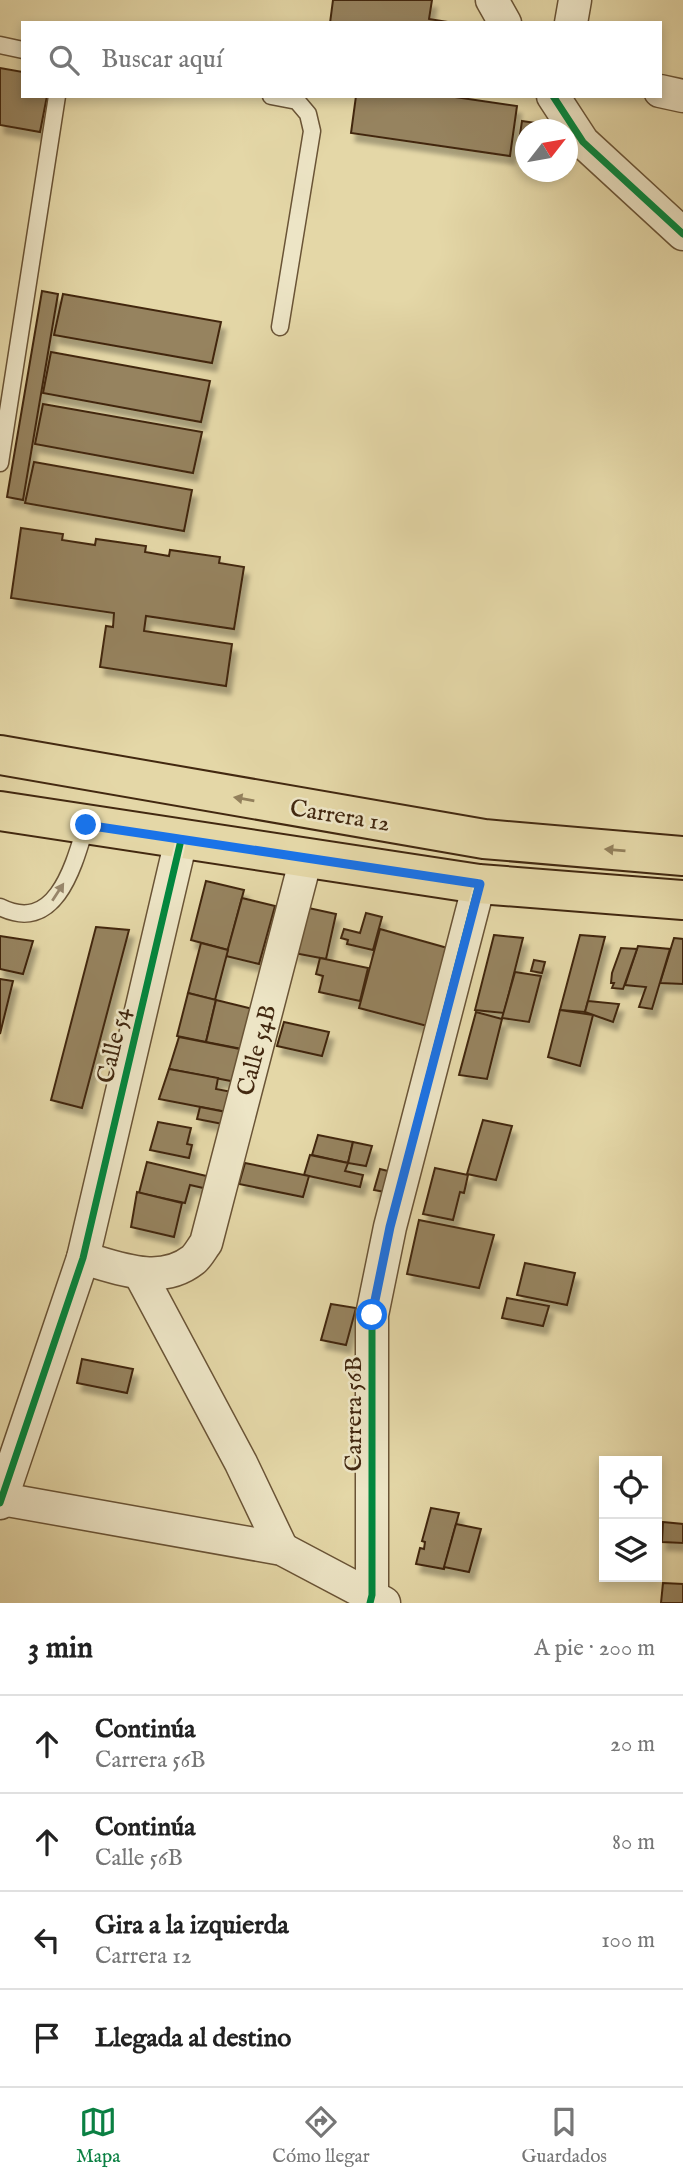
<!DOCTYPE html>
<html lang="es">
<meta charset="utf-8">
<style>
:root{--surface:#fff;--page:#f6f6f6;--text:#222;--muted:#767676;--line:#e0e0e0;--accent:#0b8043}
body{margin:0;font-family:"IM FELL English",serif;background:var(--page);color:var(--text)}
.controls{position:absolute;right:21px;bottom:21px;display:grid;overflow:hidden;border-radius:0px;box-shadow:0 4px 10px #0003}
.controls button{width:63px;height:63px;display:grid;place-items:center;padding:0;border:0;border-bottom:2px solid var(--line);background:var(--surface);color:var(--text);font:35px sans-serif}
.compass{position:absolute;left:515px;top:119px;width:63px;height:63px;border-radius:50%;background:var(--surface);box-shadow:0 4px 10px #0003;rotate:59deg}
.stop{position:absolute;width:21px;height:21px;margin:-16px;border:5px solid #1a73e8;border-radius:50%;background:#fff}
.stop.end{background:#1a73e8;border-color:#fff;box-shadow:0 2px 7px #0008}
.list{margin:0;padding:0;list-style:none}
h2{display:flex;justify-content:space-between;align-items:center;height:91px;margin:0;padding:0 28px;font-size:30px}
h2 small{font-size:23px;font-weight:400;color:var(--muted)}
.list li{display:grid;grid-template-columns:46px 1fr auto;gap:21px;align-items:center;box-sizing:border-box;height:98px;padding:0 28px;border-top:2px solid var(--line)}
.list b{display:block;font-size:26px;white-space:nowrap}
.list p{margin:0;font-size:23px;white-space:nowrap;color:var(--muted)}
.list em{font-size:23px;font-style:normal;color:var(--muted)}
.icon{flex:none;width:38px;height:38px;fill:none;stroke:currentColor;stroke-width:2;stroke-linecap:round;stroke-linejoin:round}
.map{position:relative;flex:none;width:683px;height:1603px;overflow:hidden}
.search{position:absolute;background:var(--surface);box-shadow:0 4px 10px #0003;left:21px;right:21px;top:21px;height:77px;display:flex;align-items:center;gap:18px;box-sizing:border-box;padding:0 24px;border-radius:0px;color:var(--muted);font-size:26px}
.sheet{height:483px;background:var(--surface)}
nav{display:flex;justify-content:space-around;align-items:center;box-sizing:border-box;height:98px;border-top:2px solid var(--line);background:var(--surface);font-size:19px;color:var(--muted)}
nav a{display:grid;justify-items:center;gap:4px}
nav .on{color:var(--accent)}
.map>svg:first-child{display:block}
.building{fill:#96835f;stroke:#422810;stroke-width:2;filter:url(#shadow)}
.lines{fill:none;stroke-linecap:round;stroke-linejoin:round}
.lane-casing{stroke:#6a5436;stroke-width:19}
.street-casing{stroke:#6a5436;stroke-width:35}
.primary-casing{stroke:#422810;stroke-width:42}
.lane{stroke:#ede5c6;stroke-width:16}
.street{stroke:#ede5c6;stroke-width:32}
.primary{stroke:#e4d7a7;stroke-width:38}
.cycleway-casing{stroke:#ede5c6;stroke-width:11}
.cycleway{stroke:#00873e;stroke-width:7}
.oneway{fill:#93805c}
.oneway2{fill:#98866b}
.route{stroke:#1a73e8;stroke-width:9}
.labels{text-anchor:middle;stroke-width:5;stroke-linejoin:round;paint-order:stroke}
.street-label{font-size:24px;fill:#422810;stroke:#ede5c6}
</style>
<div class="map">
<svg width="683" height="1603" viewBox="0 0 683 1603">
<defs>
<filter id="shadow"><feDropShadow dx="4.5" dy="8" stdDeviation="2" flood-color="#0004"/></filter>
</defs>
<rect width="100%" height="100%" fill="#e4d7a7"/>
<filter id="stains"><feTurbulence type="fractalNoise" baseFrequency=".00286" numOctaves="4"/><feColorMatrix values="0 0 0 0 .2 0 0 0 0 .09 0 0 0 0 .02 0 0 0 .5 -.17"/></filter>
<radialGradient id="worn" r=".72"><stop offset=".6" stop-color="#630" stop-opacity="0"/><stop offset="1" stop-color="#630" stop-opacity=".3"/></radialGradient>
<!-- building -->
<g class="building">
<path d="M 333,0 L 432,0 L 429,19 L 454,23 L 330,23 Z"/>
<path d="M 0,68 L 23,72 L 23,96 L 47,96 L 40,132 L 0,125 Z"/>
<path d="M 356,96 L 448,96 L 517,106 L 510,156 L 351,133 Z"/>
<path d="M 522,121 L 550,125 L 549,130 L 526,130 L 526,149 L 518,148 Z"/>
<path d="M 42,291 L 58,294 L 23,500 L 7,497 Z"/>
<path d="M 63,294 L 221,322 L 212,363 L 54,335 Z"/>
<path d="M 51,352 L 210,381 L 201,422 L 43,393 Z"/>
<path d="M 43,404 L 202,432 L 193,473 L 35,444 Z"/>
<path d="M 34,462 L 192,490 L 184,531 L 25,503 Z"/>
<path d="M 21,528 L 63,534 L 62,540 L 95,545 L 96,539 L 146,546 L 145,552 L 169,556 L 170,550 L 220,557 L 219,563 L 244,567 L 234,629 L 146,616 L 144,631 L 232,644 L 226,686 L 100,667 L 106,626 L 113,627 L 114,613 L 11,598 Z"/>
<path d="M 206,881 L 244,890 L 228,950 L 191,940 Z"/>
<path d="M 242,898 L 275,906 L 259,964 L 226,956 Z"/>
<path d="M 304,907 L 336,914 L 326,959 L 294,953 Z"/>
<path d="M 366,913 L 382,917 L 373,950 L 347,944 L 348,940 L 341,938 L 344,929 L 360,933 Z"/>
<path d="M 96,927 L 129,930 L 82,1108 L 51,1100 Z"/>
<path d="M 380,929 L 451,949 L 431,1027 L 359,1008 Z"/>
<path d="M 494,935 L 523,938 L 504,1013 L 475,1010 Z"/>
<path d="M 580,935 L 605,937 L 585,1012 L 560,1010 Z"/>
<path d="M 0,936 L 33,941 L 23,974 L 0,969 Z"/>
<path d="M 674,938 L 683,939 L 683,984 L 660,983 Z"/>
<path d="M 201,943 L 228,950 L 215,1000 L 188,993 Z"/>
<path d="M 638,946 L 670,949 L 652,1009 L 639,1007 L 646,987 L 625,985 Z"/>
<path d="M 621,948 L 637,949 L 623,989 L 612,988 L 614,983 L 611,983 L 612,973 Z"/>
<path d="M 320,958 L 368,968 L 360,1001 L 319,992 L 323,976 L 316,974 Z"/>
<path d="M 534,960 L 545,962 L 542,973 L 531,971 Z"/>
<path d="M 515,972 L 541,976 L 529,1022 L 502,1018 Z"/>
<path d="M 0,979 L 13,981 L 0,1034 Z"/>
<path d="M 188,993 L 216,1000 L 206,1042 L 177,1036 Z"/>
<path d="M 216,1000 L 257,1010 L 247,1050 L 206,1042 Z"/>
<path d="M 588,1001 L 619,1004 L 613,1022 L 585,1012 Z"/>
<path d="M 560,1010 L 593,1015 L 580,1066 L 548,1057 Z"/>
<path d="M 476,1012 L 502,1019 L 487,1079 L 459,1075 Z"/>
<path d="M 284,1022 L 329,1032 L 322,1056 L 277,1046 Z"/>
<path d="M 179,1037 L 245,1050 L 236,1082 L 169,1069 Z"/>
<path d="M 169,1069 L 218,1078 L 216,1089 L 232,1092 L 227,1112 L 159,1099 Z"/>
<path d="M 200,1107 L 231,1113 L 228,1125 L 197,1119 Z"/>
<path d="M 483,1120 L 512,1126 L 496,1180 L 467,1174 Z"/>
<path d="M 158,1122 L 191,1128 L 187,1144 L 192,1145 L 189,1158 L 150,1150 Z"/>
<path d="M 318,1135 L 353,1142 L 348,1163 L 312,1155 Z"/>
<path d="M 353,1142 L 372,1146 L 366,1166 L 348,1163 Z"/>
<path d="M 310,1155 L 348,1163 L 345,1171 L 363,1175 L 360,1187 L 304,1175 Z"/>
<path d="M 147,1162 L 215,1178 L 212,1190 L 190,1185 L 185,1203 L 139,1193 Z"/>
<path d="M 245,1163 L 309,1176 L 303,1197 L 239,1184 Z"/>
<path d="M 435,1168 L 468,1175 L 464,1193 L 460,1192 L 453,1220 L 423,1214 Z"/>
<path d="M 380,1169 L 396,1173 L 390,1193 L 374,1190 Z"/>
<path d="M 137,1192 L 182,1203 L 174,1237 L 131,1227 Z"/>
<path d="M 419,1220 L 494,1235 L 479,1288 L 407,1274 Z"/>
<path d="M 525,1263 L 575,1273 L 567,1305 L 517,1295 Z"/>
<path d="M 507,1298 L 549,1306 L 543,1326 L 502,1318 Z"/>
<path d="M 331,1304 L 356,1308 L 346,1345 L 321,1340 Z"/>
<path d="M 82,1359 L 133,1369 L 127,1393 L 77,1383 Z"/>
<path d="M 431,1508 L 459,1513 L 444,1569 L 416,1564 L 420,1548 L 424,1549 L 425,1542 L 422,1541 Z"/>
<path d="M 663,1522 L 683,1524 L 683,1543 L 662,1542 Z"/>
<path d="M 456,1524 L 481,1529 L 469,1572 L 444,1567 Z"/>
<path d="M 663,1583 L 683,1584 L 683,1603 L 661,1603 Z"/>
</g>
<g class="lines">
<!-- lane casing -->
<g class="lane-casing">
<g id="lane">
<path d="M 0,45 L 23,50"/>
<path d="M 271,96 L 297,101 L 308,114 L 312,131 L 280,327"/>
<path d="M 0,463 L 57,96"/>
<path d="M 0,907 C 56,935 74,865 86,825"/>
</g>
</g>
<!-- street casing -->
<g class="street-casing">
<g id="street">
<path d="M 492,0 L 505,23"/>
<path d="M 571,23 L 575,0"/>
<path d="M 660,91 L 683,96"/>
<path d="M 553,96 L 583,142 L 683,234"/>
<path d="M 83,1258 C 118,1268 160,1286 193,1260 C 198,1256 202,1248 206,1243 L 306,858"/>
<path d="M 140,1274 L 241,1463 L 282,1549"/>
<path d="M 2,1499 L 282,1549 L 384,1603"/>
<path d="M 0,1503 L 83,1258 L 181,840"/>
<path d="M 370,1603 L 372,1595 L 372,1315 L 390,1227 L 479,884"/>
</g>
</g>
<!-- primary casing -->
<g class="primary-casing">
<g id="primary">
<path d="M 0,755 L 484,839 L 683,856"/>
<path d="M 0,811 L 479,884 L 683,900"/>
</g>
</g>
<!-- lane -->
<use href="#lane" class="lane"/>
<!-- street -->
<use href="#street" class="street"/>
<!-- primary -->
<use href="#primary" class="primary"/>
<!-- cycleway casing -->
<g class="cycleway-casing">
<g id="cycleway">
<path d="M 553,96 L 583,142 L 683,234"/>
<path d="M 0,1503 L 83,1258 L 181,840"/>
<path d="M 370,1603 L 372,1595 L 372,1315 L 390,1227 L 479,884"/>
</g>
</g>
<!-- cycleway -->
<use href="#cycleway" class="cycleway"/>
</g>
<!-- one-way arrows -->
<defs><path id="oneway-solid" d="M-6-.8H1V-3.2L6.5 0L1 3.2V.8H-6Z" transform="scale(1.75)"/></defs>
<g class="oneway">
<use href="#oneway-solid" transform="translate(244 799) rotate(-170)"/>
<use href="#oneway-solid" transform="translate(615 850) rotate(-175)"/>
</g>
<use class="oneway2" href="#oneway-solid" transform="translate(58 892) rotate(-57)"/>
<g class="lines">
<!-- route -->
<path class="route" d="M 86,825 L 480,884 L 390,1227 L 372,1315"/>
</g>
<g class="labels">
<!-- street labels -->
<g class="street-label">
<text transform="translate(340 815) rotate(9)" y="8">Carrera 12</text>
<text transform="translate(113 1045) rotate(-77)" y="8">Calle 54</text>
<text transform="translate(256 1050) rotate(-75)" y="8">Calle 54B</text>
<text transform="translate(353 1414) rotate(-90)" y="8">Carrera 56B</text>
</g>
</g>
<rect width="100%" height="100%" filter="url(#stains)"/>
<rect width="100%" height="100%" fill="url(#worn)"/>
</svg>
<div class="controls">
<button><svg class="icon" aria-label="locate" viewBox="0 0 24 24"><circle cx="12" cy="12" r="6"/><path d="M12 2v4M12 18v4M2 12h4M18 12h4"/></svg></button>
<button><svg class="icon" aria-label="layers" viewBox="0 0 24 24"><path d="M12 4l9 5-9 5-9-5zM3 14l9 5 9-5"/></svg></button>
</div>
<svg class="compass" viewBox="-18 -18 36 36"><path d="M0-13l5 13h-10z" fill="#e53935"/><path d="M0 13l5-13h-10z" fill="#767676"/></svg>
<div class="stop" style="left:372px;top:1315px"></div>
<div class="stop end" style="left:86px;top:825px"></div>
<div class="search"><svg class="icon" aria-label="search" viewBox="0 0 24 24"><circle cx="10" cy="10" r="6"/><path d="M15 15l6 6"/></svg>Buscar aquí</div>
</div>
<section class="sheet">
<h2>3 min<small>A pie · 200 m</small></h2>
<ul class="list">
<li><svg class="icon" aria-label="ahead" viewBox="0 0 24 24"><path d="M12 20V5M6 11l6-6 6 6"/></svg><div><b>Continúa</b><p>Carrera 56B</p></div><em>20 m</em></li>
<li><svg class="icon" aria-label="ahead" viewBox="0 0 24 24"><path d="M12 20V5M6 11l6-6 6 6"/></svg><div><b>Continúa</b><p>Calle 56B</p></div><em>80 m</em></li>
<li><svg class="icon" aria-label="left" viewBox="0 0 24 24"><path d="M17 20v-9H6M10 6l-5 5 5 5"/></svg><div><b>Gira a la izquierda</b><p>Carrera 12</p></div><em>100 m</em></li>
<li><svg class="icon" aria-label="arrive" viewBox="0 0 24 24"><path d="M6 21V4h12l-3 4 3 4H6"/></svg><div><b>Llegada al destino</b></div></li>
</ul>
</section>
<nav>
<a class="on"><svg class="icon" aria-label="map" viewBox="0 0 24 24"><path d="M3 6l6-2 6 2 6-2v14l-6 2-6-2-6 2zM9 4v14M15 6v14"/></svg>Mapa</a>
<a><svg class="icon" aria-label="directions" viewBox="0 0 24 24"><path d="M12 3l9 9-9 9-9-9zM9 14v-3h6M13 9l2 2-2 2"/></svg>Cómo llegar</a>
<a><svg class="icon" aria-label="saved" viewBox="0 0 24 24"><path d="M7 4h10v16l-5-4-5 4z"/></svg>Guardados</a>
</nav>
